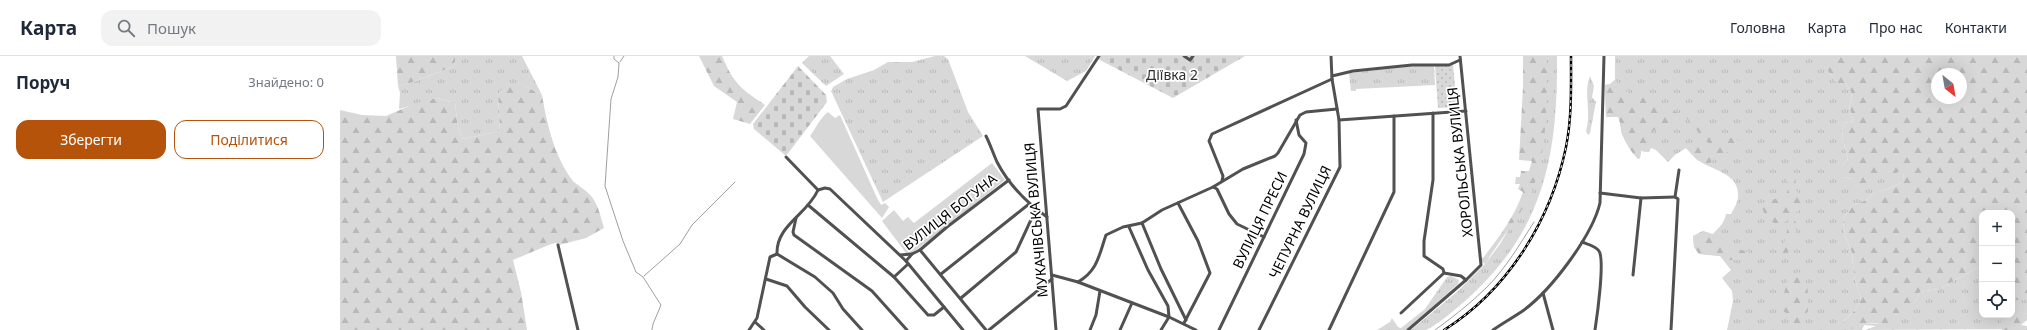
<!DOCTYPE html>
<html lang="uk">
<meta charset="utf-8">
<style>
:root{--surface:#fff;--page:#f2f2f3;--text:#1f2937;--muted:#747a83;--line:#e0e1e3;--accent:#b45309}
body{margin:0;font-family:"Noto Sans",sans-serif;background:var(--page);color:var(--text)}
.controls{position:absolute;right:12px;bottom:12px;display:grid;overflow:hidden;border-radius:8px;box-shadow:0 4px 16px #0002}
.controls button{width:36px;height:36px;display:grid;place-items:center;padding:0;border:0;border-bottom:1px solid var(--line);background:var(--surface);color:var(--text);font:20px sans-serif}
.compass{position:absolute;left:1591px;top:12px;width:36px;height:36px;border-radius:50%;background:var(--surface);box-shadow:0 4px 16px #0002;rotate:149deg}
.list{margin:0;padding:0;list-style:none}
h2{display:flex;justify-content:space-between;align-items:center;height:52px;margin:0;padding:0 16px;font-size:17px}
h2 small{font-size:13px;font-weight:400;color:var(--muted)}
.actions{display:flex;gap:8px;padding:12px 16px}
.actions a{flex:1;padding:9px 0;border:1px solid var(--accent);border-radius:12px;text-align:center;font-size:14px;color:var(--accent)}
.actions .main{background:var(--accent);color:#fff}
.icon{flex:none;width:22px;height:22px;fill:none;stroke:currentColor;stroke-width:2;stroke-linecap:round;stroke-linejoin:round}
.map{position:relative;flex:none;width:1687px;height:274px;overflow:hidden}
header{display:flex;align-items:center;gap:24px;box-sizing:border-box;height:56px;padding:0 20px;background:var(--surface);border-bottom:1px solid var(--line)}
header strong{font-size:19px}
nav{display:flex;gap:22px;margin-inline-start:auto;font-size:14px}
.search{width:280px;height:36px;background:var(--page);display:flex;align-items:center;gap:10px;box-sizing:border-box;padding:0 14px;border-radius:12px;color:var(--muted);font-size:15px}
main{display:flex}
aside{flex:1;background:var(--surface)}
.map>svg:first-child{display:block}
.grass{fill:url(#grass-tufts)}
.forest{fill:url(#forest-firs);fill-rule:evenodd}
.cemetery{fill:url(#cemetery-stones)}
.park{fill:url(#park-dots)}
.garden{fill:#d8d8d8}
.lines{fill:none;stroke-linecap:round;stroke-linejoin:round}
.stream{stroke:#9f9f9f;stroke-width:1}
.minor{stroke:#515151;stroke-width:3}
.rail-casing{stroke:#000;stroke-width:2.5}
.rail{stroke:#fff;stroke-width:1;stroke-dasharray:3;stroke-linecap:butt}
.labels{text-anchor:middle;stroke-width:3.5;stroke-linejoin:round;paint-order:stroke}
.park-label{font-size:14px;fill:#2f2f2f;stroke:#fff}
.street-label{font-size:14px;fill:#000;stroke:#fff}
</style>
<header>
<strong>Карта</strong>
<div class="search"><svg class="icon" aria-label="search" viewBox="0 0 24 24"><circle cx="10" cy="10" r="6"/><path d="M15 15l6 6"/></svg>Пошук</div>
<nav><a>Головна</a><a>Карта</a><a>Про нас</a><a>Контакти</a></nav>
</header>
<main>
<aside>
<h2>Поруч<small>Знайдено: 0</small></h2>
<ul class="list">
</ul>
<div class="actions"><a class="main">Зберегти</a><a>Поділитися</a></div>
</aside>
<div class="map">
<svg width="1687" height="274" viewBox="0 0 1687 274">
<defs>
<pattern id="grass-tufts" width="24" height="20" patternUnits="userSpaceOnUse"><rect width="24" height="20" fill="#d8d8d8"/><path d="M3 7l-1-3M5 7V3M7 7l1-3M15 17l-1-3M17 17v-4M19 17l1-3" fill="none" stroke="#b8b8b8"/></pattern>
<pattern id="forest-firs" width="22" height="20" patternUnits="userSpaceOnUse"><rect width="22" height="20" fill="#d8d8d8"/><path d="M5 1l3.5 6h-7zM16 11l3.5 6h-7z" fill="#b8b8b8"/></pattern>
<pattern id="cemetery-stones" width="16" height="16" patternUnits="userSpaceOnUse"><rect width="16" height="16" fill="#d8d8d8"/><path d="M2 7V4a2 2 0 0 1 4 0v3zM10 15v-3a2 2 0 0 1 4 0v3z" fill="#b8b8b8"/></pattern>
<pattern id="park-dots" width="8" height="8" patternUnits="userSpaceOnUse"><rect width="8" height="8" fill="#d8d8d8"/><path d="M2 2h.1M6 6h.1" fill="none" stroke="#b8b8b8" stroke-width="1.8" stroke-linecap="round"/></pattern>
</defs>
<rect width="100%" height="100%" fill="#fff"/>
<!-- grass -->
<g class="grass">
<path d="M 116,0 L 182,0 L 202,39 L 185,30 L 158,38 L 160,75 L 123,83 L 118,70 L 115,47 L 97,42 L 59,53 L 60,37 L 58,30 C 77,26 96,17 114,10 Z"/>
<path d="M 469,0 L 490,0 L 504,18 L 486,30 L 462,7 Z"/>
<path d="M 595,0 L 604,0 L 608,3 L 628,56 L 643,80 L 543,146 L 491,35 L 493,31 L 507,23 L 534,14 L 548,6 L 572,6 Z"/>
<path d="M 685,0 L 755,0 L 746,15 L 727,25 Z"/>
<path d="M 1207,0 L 1217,0 C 1218,100 1204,175 1125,245 C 1117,252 1096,270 1086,274 C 1082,274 1075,274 1071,274 L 1118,235 L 1145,208 L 1160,188 L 1191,136 Z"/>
<path d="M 1275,0 L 1488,0 L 1488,15 L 1497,27 L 1506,27 L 1511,36 L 1512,43 L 1509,51 L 1514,65 L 1504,67 C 1500,80 1505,90 1508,103 L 1502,110 L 1503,121 L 1513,123 L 1515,130 L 1561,114 L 1564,119 L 1562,126 L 1548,133 L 1532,138 L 1528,143 L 1514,149 L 1506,158 L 1503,165 L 1505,180 L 1512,197 L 1514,220 L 1521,243 L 1516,253 L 1503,266 L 1519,271 L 1524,267 L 1538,268 L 1575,246 L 1580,236 L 1599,233 L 1635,213 L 1642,211 L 1642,259 L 1661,259 L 1663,273 L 1525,274 L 1536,270 L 1524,269 L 1522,274 L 1387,274 L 1393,245 L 1392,235 L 1382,222 L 1391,214 L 1380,200 L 1359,198 L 1354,191 L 1353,180 L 1363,175 L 1373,178 C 1379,171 1384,168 1386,158 L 1391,158 C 1393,154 1398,146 1398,141 C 1400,116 1371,115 1357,103 C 1353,100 1350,96 1346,92 L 1335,99 L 1328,106 L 1316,94 L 1311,92 L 1309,96 L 1301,95 L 1300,102 L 1298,103 C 1291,96 1286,87 1282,78 C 1280,72 1281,66 1278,61 L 1266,61 L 1265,29 L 1270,28 L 1275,24 Z"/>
<path d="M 1072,10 L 1094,10 L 1095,29 L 1016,33 L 1016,35 L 1011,35 L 1009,17 Z"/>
<path d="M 1250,20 L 1254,30 L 1252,41 L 1256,46 L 1250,77 L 1248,79 L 1246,75 C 1252,57 1243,37 1250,20 Z"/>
<path d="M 1111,220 L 1119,224 L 1118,228 L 1066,274 L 1037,274 L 1050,266 L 1052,262 L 1058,271 L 1061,272 L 1085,253 L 1107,221 Z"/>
<path d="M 1672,244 L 1687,244 L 1687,258 L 1672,254 Z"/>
</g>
<!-- forest -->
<g class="forest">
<path d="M 56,0 L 116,0 L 114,10 C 96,17 77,26 58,30 Z"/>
<path d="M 359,0 L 382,0 C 394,28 400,32 425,49 L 410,68 L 393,63 L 397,46 L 374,30 Z"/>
<path d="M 1183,0 L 1207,0 C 1207,40 1208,100 1191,136 C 1180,162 1159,184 1145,208 L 1141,205 L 1141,201 L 1143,202 C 1159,181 1174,162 1183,136 L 1178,133 L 1180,128 L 1175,128 L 1176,121 L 1180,121 L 1181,115 L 1189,115 L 1192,105 L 1179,104 L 1183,31 Z"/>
<path d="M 1488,0 L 1687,0 L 1687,244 L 1672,244 L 1672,157 L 1642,157 L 1642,211 L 1635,213 L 1599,233 L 1580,236 L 1575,246 L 1550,268 L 1524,267 L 1519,271 L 1510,273 L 1503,266 L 1516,253 L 1521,243 L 1514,220 L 1512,197 L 1505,180 L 1503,165 L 1506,158 L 1514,149 L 1528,143 L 1532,138 L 1548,133 L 1562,126 L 1564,119 L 1561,115 L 1526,128 L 1514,130 L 1513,123 L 1503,121 L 1499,116 L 1502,110 L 1508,103 C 1505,90 1500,80 1504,67 L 1514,65 L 1509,51 L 1512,43 L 1511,36 L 1506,27 L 1497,27 L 1488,15 ZM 1597,18 L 1621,18 L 1621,42 L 1597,42 Z"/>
<path d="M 1275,24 L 1287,36 L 1316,46 L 1340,58 L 1336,63 L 1311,76 L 1309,96 L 1301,95 L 1300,102 L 1298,103 C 1291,96 1286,87 1282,78 C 1280,72 1281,66 1278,61 L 1266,61 L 1265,29 L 1270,28 Z"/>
<path d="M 168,27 L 185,30 L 202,39 C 207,68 214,100 233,125 C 237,129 243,132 247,136 C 258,145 260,159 264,172 L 246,182 L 219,189 L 216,187 L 211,188 L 173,204 L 181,236 L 187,274 L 0,274 L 0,54 L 22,59 L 46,60 L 76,47 L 97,42 L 115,47 L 118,70 L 123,83 L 160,75 L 158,38 Z"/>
<path d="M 1346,56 L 1363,64 L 1374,79 L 1384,77 L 1390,81 L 1403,86 C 1392,96 1377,99 1367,109 L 1357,104 L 1346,92 L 1347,88 L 1352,87 L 1366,91 L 1368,87 L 1347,63 Z"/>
<path d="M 1451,121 L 1456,122 C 1455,130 1454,134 1461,140 L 1460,154 L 1453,158 L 1456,168 L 1454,186 L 1451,189 L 1445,203 L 1440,204 L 1434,199 C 1448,186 1446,181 1448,164 L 1439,170 C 1429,164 1424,160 1421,148 L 1431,143 L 1445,143 L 1449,129 L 1446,122 Z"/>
<path d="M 1363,175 L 1373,179 L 1383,188 L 1408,196 L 1410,200 L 1401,204 L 1389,204 L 1380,200 L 1359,198 L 1354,191 L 1353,180 Z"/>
<path d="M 1459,216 C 1471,226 1467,241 1468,255 L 1464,260 L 1462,274 L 1450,274 L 1453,269 L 1446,257 L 1440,252 L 1449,219 Z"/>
<path d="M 1673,253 L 1687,258 L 1687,264 L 1681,269 L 1687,270 L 1687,274 L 1662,274 L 1660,259 L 1672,259 Z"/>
</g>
<!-- cemetery -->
<g class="cemetery">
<path d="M 760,0 L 905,0 L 833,42 L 758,3 Z"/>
<path d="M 458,10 L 486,39 L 487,46 L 446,100 L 414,73 L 413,68 Z"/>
</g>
<!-- park -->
<path class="park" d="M 1113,9 L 1117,51 L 1098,52 L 1095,10 Z"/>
<!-- garden -->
<g class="garden">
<path d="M 488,56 L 495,62 L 500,59 L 537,142 L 541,149 L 545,147 L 549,151 L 542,162 L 470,80 C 476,72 480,62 488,56 Z"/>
<path d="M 652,107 L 665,124 L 583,189 L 572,197 L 566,197 L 542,165 L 554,154 L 563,165 L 568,161 L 574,167 Z"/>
</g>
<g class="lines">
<!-- stream -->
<g class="stream">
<path d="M 274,0 L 274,3 L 279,7 L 278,21 L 271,43 L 265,130 L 283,185 L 296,216 L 303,221 L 321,249 L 313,268 L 312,274"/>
<path d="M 280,6 L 284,0"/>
<path d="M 304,220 L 340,188 L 352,169 L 395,126"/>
<path d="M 1095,274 C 1113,261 1131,247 1147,231 C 1166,212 1180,188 1194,166"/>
</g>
<!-- minor -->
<g class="minor">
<path d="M 844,0 L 850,4 L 853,0"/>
<path d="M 992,20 L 1013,15 L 1072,9 L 1109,9 L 1120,4"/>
<path d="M 1093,57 L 1093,124 L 1084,185 L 1084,200 L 1103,213 L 1104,217 L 1121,220 L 1126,224"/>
<path d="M 999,64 L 1126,55"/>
<path d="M 646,80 C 650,88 653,97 657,106 C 668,127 687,147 707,161"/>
<path d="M 446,101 L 478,134"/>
<path d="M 882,125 L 883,120 L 869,85 L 872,78 L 992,23"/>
<path d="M 873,131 L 877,133 L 889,158 L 897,168 L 924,181"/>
<path d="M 478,134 L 485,132 L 490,133 L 566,205 L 623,274"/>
<path d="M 1260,137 L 1301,142 L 1335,141"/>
<path d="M 838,147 L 858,185 L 870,217 L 844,267"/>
<path d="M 468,149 L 554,221 L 588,259 L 594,259 L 604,251"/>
<path d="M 456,162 L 453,176 L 454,179 L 532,235 L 567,274"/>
<path d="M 802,167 L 821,213 L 846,264"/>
<path d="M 789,171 L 808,214 L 828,250 L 829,261 L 821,274"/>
<path d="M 1242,186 C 1247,188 1256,190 1259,195 C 1265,204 1257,261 1255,274"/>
<path d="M 218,189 L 238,274"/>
<path d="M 580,194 L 646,274"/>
<path d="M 437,198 L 475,221 L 493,237 L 503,253 L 522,274"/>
<path d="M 560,199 L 572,198"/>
<path d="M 566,205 L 572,198 L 580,194 L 607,171 L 669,124"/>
<path d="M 601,218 L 689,148"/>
<path d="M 712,219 L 738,226 L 829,261 L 856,274"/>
<path d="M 1293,219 L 1301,142"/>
<path d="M 554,221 L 567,209"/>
<path d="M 426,223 L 447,230 L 465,251 L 489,274"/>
<path d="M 738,226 C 758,214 759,199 766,179 L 783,171 L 802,167 L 822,154 L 873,131 L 903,113 L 935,100 L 938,97 L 960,59 L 966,56 L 997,53"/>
<path d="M 1203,237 L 1213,274"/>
<path d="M 621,242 L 676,196 L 696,153"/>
<path d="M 1061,257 L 1104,217"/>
<path d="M 415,266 L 424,274"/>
<path d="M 409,274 L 417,262 L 430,201 L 437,198 C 436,169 467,159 478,134"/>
<path d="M 649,274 L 712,223"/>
<path d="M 716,274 L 698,53 L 720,53 L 726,50 L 759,0"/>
<path d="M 750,274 L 756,259 L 760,235"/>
<path d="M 780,274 L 792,247"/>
<path d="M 879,274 L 964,98 L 966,87 L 959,79 L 956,64"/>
<path d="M 919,274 L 1000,111 L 999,64 L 992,23 L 991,0"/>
<path d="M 989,274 L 1054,136 L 1054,60"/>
<path d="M 1068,274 L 1126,224 L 1141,209 L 1120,0"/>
<path d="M 1153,274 C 1163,267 1174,261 1184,254 C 1212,233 1252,180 1260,147 L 1264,0"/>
<path d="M 1331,274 L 1338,143 L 1335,141 L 1339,114"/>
</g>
<!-- rail casing -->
<g class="rail-casing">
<path id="rail" d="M 1104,274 C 1168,234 1211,164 1226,91 C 1232,61 1231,30 1231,0"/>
</g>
<!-- rail -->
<use href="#rail" class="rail"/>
</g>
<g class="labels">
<!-- park labels -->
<g class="park-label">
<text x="832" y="24">Діївка 2</text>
</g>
<!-- street labels -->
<g class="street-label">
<text transform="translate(1120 106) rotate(-96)" y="5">ХОРОЛЬСЬКА ВУЛИЦЯ</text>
<text transform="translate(610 156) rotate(-38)" y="5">ВУЛИЦЯ БОГУНА</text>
<text transform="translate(696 164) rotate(-95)" y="5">МУКАЧІВСЬКА ВУЛИЦЯ</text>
<text transform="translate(920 164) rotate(-64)" y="5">ВУЛИЦЯ ПРЕСИ</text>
<text transform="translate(960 166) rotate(-64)" y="5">ЧЕПУРНА ВУЛИЦЯ</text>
</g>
</g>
</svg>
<div class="controls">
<button>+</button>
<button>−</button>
<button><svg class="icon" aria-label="locate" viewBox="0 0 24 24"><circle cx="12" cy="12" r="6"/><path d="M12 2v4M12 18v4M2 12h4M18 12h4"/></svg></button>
</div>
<svg class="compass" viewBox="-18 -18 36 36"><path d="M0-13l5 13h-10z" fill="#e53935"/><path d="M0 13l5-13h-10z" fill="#747a83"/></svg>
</div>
</main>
